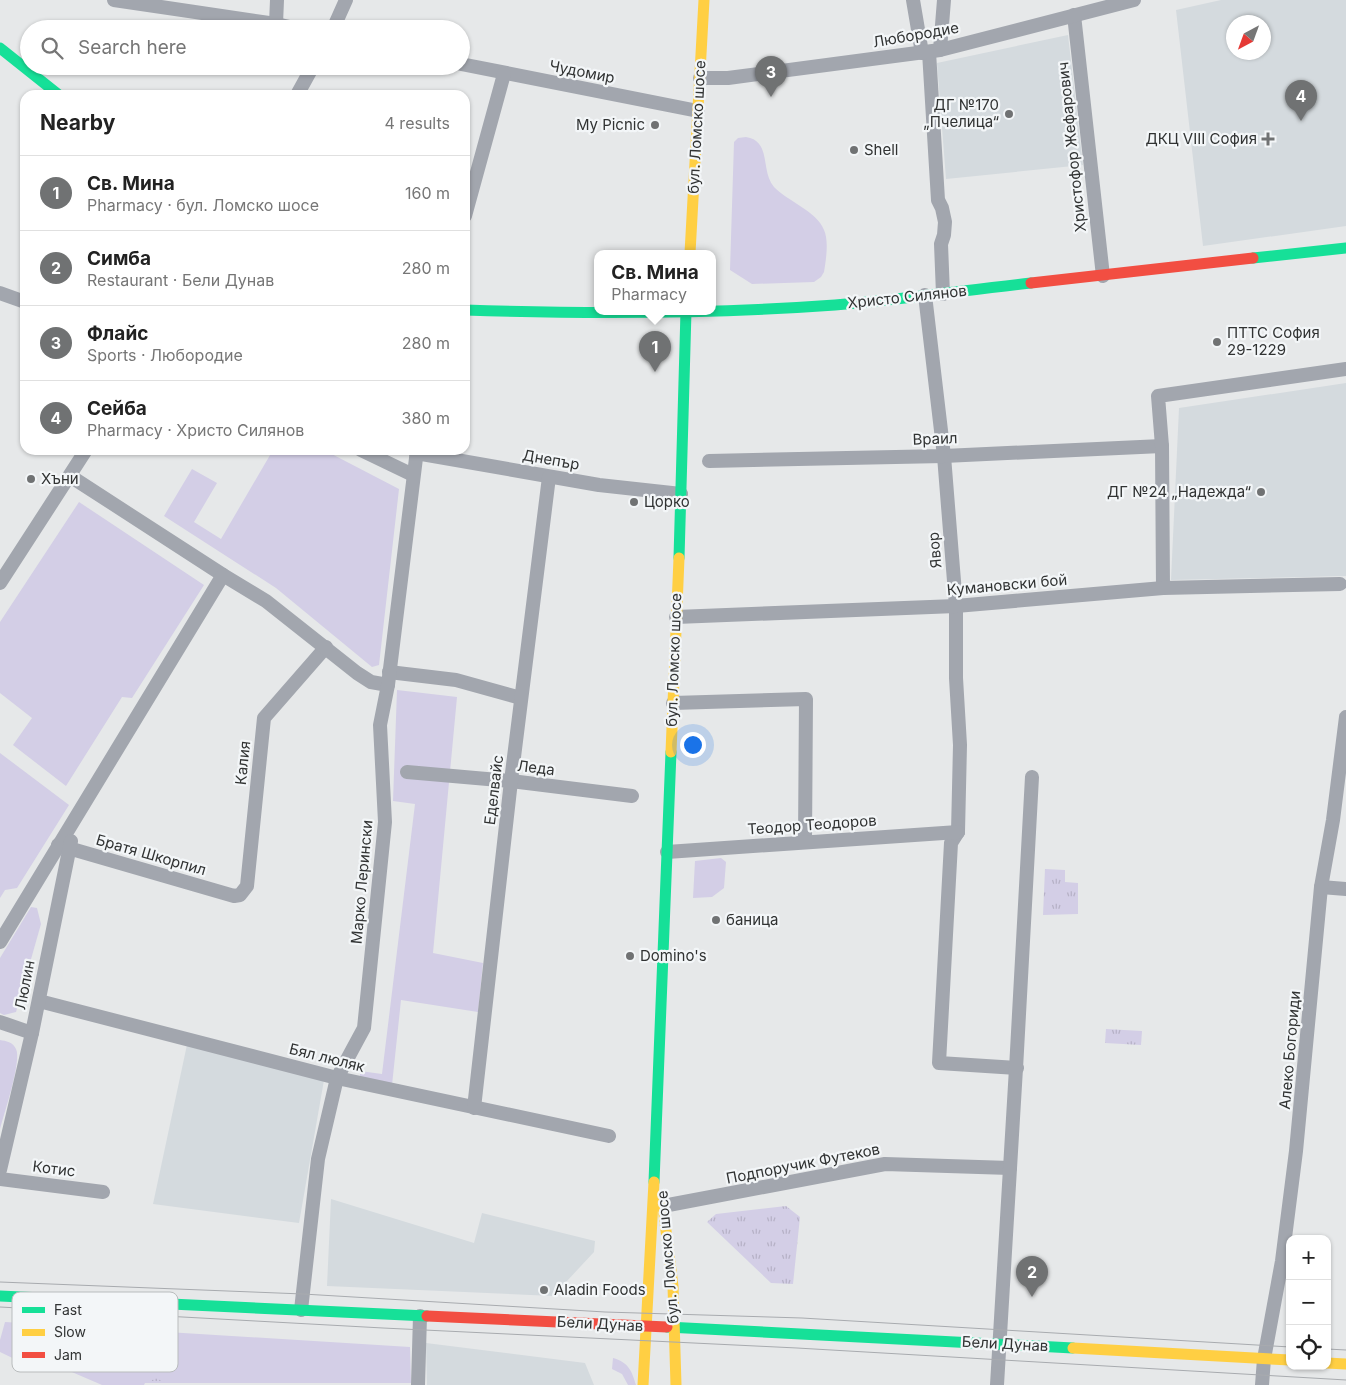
<!DOCTYPE html>
<meta charset="utf-8">
<style>
:root{--surface:#fff;--page:#f6f6f6;--text:#222;--muted:#767676;--line:#e0e0e0;--accent:#707273}
body{margin:0;font-family:Inter,sans-serif;background:var(--page);color:var(--text)}
.controls{position:absolute;right:15px;bottom:15px;display:grid;overflow:hidden;border-radius:10px;box-shadow:0 1px 4px #0004}
.controls button{width:45px;height:45px;display:grid;place-items:center;padding:0;border:0;border-bottom:1px solid var(--line);background:var(--surface);color:var(--text);font:25px sans-serif}
.compass{position:absolute;left:1226px;top:15px;width:45px;height:45px;border-radius:50%;background:var(--surface);box-shadow:0 1px 4px #0004;rotate:221deg}
.you{position:absolute;left:692px;top:744px;width:18px;height:18px;margin:-12px;border:4px solid #fff;border-radius:50%;background:#1a73e8;box-shadow:0 0 0 8px #1a73e833}
.badge{display:grid;place-items:center;width:32px;height:32px;border-radius:50%;background:var(--accent);color:#fff;font-size:16px;font-weight:700}
.pin{position:absolute;translate:-50% -41px;filter:drop-shadow(0 1px 2px #0008)}
.pin::after{content:'';position:absolute;top:26px;width:18px;height:15px;background:inherit;clip-path:polygon(0 0,100% 0,50% 100%)}
.popup{position:absolute;left:594px;top:250px;width:122px;height:65px;box-sizing:border-box;display:grid;place-content:center;border-radius:10px;background:var(--surface);filter:drop-shadow(0 1px 4px #0005);font-size:16px;white-space:nowrap;color:var(--muted)}
.popup b{font-size:19px;color:var(--text)}
.popup::after{content:'';position:absolute;left:50%;top:100%;margin-left:-10px;border:10px solid transparent;border-top-color:var(--surface)}
.list{margin:0;padding:0;list-style:none}
h2{display:flex;justify-content:space-between;align-items:center;height:65px;margin:0;padding:0 20px;font-size:21px}
h2 small{font-size:16px;font-weight:400;color:var(--muted)}
.list li{display:grid;grid-template-columns:32px 1fr auto;gap:15px;align-items:center;box-sizing:border-box;height:75px;padding:0 20px;border-top:1px solid var(--line)}
.list b{display:block;font-size:19px;white-space:nowrap}
.list p{margin:0;font-size:16px;white-space:nowrap;color:var(--muted)}
.list em{font-size:16px;font-style:normal;color:var(--muted)}
.icon{flex:none;width:28px;height:28px;fill:none;stroke:currentColor;stroke-width:2;stroke-linecap:round;stroke-linejoin:round}
.map{position:relative;flex:none;width:1346px;height:1385px;overflow:hidden}
.search{position:absolute;background:var(--surface);box-shadow:0 1px 4px #0004;left:20px;top:20px;width:450px;height:55px;display:flex;align-items:center;gap:12px;box-sizing:border-box;padding:0 18px;border-radius:28px;color:var(--muted);font-size:19px}
.panel{position:absolute;background:var(--surface);box-shadow:0 1px 4px #0004;left:20px;top:90px;width:450px;height:365px;border-radius:15px}
.map>svg:first-child{display:block}
.built{fill:#d4dade;fill-rule:evenodd}
.grass{fill:#d3cee6}
.park{fill:url(#park-tufts)}
.lines{fill:none;stroke-linecap:round;stroke-linejoin:round}
.street{stroke:#a2a6ae;stroke-width:14}
.fast{stroke:#16e098;stroke-width:11}
.slow{stroke:#ffcf43;stroke-width:11}
.jam{stroke:#f24e42;stroke-width:11}
.tram{stroke:#a8abaf;stroke-width:1}
.poi-dot{fill:#707273;stroke:#f3f6f8;stroke-width:2}
.labels{text-anchor:middle;stroke-width:4.5;stroke-linejoin:round;paint-order:stroke}
.street-label{font-size:15px;fill:#313333;stroke:#f3f6f8}
.poi-label{font-size:15px;fill:#313333;stroke:#f3f6f8;text-anchor:start}
.key{fill:#f3f6f8;stroke:#b9bcbd;stroke-width:1}
.key-label{font-size:14px;fill:#313333}
</style>
<div class="map">
<svg width="1346" height="1385" viewBox="0 0 1346 1385">
<defs>
<pattern id="park-tufts" width="24" height="20" patternUnits="userSpaceOnUse" patternTransform="scale(1.25)"><rect width="24" height="20" fill="#d3cee6"/><path d="M3 7l-1-3M5 7V3M7 7l1-3M15 17l-1-3M17 17v-4M19 17l1-3" fill="none" stroke="#b6b1c6"/></pattern>
</defs>
<rect width="100%" height="100%" fill="#e6e8e9"/>
<!-- built -->
<g class="built">
<path d="M 1221,0 L 1346,0 L 1346,226 L 1203,246 L 1176,10 ZM 1264,22 L 1264,52 L 1234,52 L 1234,22 Z"/>
<path d="M 1068,35 L 1083,165 L 946,179 L 937,63 Z"/>
<path d="M 1346,383 L 1346,576 L 1171,580 L 1179,408 Z"/>
<path d="M 188,1040 L 324,1080 L 299,1223 L 153,1204 Z"/>
<path d="M 331,1199 L 474,1243 L 482,1213 L 595,1241 L 594,1252 L 553,1296 L 327,1286 Z"/>
<path d="M 426,1343 L 585,1363 L 594,1385 L 427,1385 Z"/>
</g>
<!-- grass -->
<g class="grass">
<path d="M 746,137 C 772,141 760,171 774,187 C 787,201 817,211 824,230 C 829,241 826,260 824,272 L 821,277 L 814,282 L 752,284 L 730,270 L 734,142 L 738,138 Z"/>
<path d="M 273,450 L 324,450 L 399,489 L 379,665 L 372,667 L 276,588 L 164,516 L 192,469 L 217,483 L 194,522 L 221,539 Z"/>
<path d="M 79,502 L 204,585 L 132,698 L 122,697 L 66,786 L 13,745 L 32,718 L 0,693 L 0,622 Z"/>
<path d="M 397,690 L 457,697 L 433,953 L 483,963 L 478,1012 L 401,1000 L 392,1085 L 360,1079 L 360,1071 L 382,1074 L 415,804 L 393,801 Z"/>
<path d="M 0,753 L 69,805 L 17,888 L 5,890 L 0,898 Z"/>
<path d="M 721,858 L 726,862 L 724,888 L 712,897 L 693,898 L 695,861 Z"/>
<path d="M 31,907 L 37,908 L 41,924 L 16,1012 L 4,1015 L 0,1013 L 0,958 Z"/>
<path d="M 0,1040 C 6,1041 13,1042 16,1049 C 22,1060 4,1114 0,1129 Z"/>
<path d="M 5,1322 L 410,1347 L 411,1383 L 145,1383 L 144,1385 L 102,1385 L 30,1354 L 25,1364 L 0,1352 L 0,1340 Z"/>
<path d="M 613,1358 C 628,1362 632,1371 636,1385 L 628,1385 L 622,1374 L 612,1369 Z"/>
</g>
<!-- park -->
<g class="park">
<path d="M 1045,869 L 1065,870 L 1065,882 L 1078,883 L 1078,914 L 1043,915 Z"/>
<path d="M 1106,1029 L 1142,1031 L 1141,1045 L 1105,1043 Z"/>
<path d="M 786,1206 L 800,1217 L 793,1284 L 771,1283 L 707,1222 L 716,1214 Z"/>
<path d="M 132,1359 L 161,1360 L 161,1381 L 132,1381 Z"/>
</g>
<g class="lines">
<!-- street -->
<g class="street">
<path d="M 114,0 L 276,24 L 299,29"/>
<path d="M 913,0 L 922,53"/>
<path d="M 1074,15 L 1103,276"/>
<path d="M 276,24 L 277,0"/>
<path d="M 333,29 L 346,0"/>
<path d="M 940,50 L 944,0"/>
<path d="M 929,52 L 938,200 L 942,208 L 945,222 L 944,235 L 941,244 L 943,294"/>
<path d="M 461,64 L 698,111"/>
<path d="M 700,78 L 728,78 L 940,50 L 1134,0"/>
<path d="M 297,95 L 313,66"/>
<path d="M 465,216 L 504,74"/>
<path d="M 0,293 L 25,302"/>
<path d="M 925,295 L 944,456 L 956,606 L 956,678 L 960,745 L 958,832"/>
<path d="M 361,450 L 413,475"/>
<path d="M 416,453 L 599,485 L 681,494"/>
<path d="M 709,461 L 944,456 L 1162,446"/>
<path d="M 70,476 L 223,575"/>
<path d="M 0,583 L 86,450"/>
<path d="M 1163,588 L 1162,446 L 1158,396 L 1346,369"/>
<path d="M 676,617 L 956,606 L 1163,588 L 1340,584"/>
<path d="M 389,672 L 456,680 L 521,698"/>
<path d="M 673,703 L 806,699 L 805,841"/>
<path d="M 407,772 L 511,781 L 632,796"/>
<path d="M 958,832 L 951,843 L 939,1063 L 1017,1068"/>
<path d="M 58,845 L 234,896 L 240,895 L 247,886 L 264,718 L 326,647"/>
<path d="M 667,852 L 958,832"/>
<path d="M 1321,887 L 1346,889"/>
<path d="M 0,942 L 223,575 L 266,601 L 357,673 L 371,682 L 388,685"/>
<path d="M 39,1001 L 337,1078 L 609,1136"/>
<path d="M 0,1022 L 32,1033"/>
<path d="M 474,1108 L 511,781 L 549,477"/>
<path d="M 0,1170 L 32,1033 L 71,841"/>
<path d="M 0,1179 L 103,1192"/>
<path d="M 663,1206 L 885,1164 L 1010,1168"/>
<path d="M 301,1310 L 318,1159 L 337,1078 L 364,1028 L 385,822 L 380,725 L 388,685 L 417,450"/>
<path d="M 418,1385 L 420,1316"/>
<path d="M 997,1385 C 1009,1182 1022,980 1032,777"/>
<path d="M 1262,1385 L 1264,1359 L 1282,1261 L 1296,1151 L 1321,887 L 1333,820 L 1346,717"/>
</g>
<!-- fast -->
<g class="fast">
<path d="M 0,48 L 59,95"/>
<path d="M 1253,258 L 1346,248"/>
<path d="M 465,310 C 588,314 712,314 835,305 C 901,300 966,290 1031,283"/>
<path d="M 679,558 L 686,311"/>
<path d="M 654,1182 L 671,752"/>
<path d="M 0,1296 L 427,1316"/>
<path d="M 667,1327 L 1073,1348"/>
</g>
<!-- slow -->
<g class="slow">
<path d="M 690,253 L 704,0"/>
<path d="M 671,752 L 679,558"/>
<path d="M 662,1199 L 673,1286 L 676,1385"/>
<path d="M 1073,1348 L 1290,1360"/>
<path d="M 1327,1363 L 1346,1364"/>
<path d="M 643,1385 L 654,1182"/>
</g>
<!-- jam -->
<g class="jam">
<path d="M 1031,283 L 1253,258"/>
<path d="M 427,1316 L 667,1327"/>
</g>
<!-- tram -->
<g class="tram">
<path d="M 0,1282 L 303,1294 L 605,1312 L 802,1318 L 1290,1347"/>
<path d="M 0,1307 L 383,1328 L 797,1348 L 1346,1380"/>
<path d="M 1327,1349 L 1346,1350"/>
</g>
</g>
<!-- markers -->
<g class="poi-dot">
<circle cx="1009" cy="114" r="5"/>
<circle cx="655" cy="125" r="5"/>
<path d="M1265.5 131.5h5v5h5v5h-5v5h-5v-5h-5v-5h5z"/>
<circle cx="854" cy="150" r="5"/>
<circle cx="1217" cy="342" r="5"/>
<circle cx="31" cy="479" r="5"/>
<circle cx="1261" cy="492" r="5"/>
<circle cx="634" cy="502" r="5"/>
<circle cx="716" cy="920" r="5"/>
<circle cx="630" cy="956" r="5"/>
<circle cx="544" cy="1290" r="5"/>
</g>
<g class="labels">
<!-- street labels -->
<g class="street-label">
<text transform="translate(916 35) rotate(-10)" y="5">Любородие</text>
<text transform="translate(582 72) rotate(11)" y="5">Чудомир</text>
<text transform="translate(697 127) rotate(-87)" y="5">бул. Ломско шосе</text>
<text transform="translate(1072 147) rotate(-96)" y="5">Христофор Жефарович</text>
<text transform="translate(907 297) rotate(-6)" y="5">Христо Силянов</text>
<text transform="translate(935 439) rotate(-2)" y="5">Враил</text>
<text transform="translate(551 460) rotate(10)" y="5">Днепър</text>
<text transform="translate(935 550) rotate(-95)" y="5">Явор</text>
<text transform="translate(1007 585) rotate(-5)" y="5">Кумановски бой</text>
<text transform="translate(674 660) rotate(-88)" y="5">бул. Ломско шосе</text>
<text transform="translate(243 763) rotate(-84)" y="5">Калия</text>
<text transform="translate(536 768) rotate(7)" y="5">Леда</text>
<text transform="translate(494 790) rotate(-83)" y="5">Еделвайс</text>
<text transform="translate(812 825) rotate(-4)" y="5">Теодор Теодоров</text>
<text transform="translate(151 855) rotate(16)" y="5">Братя Шкорпил</text>
<text transform="translate(362 882) rotate(-85)" y="5">Марко Лерински</text>
<text transform="translate(25 985) rotate(-79)" y="5">Люлин</text>
<text transform="translate(1290 1050) rotate(-85)" y="5">Алеко Богориди</text>
<text transform="translate(327 1058) rotate(14)" y="5">Бял люляк</text>
<text transform="translate(803 1164) rotate(-11)" y="5">Подпоручик Футеков</text>
<text transform="translate(54 1169) rotate(7)" y="5">Котис</text>
<text transform="translate(668 1257) rotate(-95)" y="5">бул. Ломско шосе</text>
<text transform="translate(600 1324) rotate(3)" y="5">Бели Дунав</text>
<text transform="translate(1005 1344) rotate(3)" y="5">Бели Дунав</text>
</g>
<!-- poi labels -->
<g class="poi-label">
<text x="999" y="110" text-anchor="end">ДГ №170<tspan x="999" dy="17">„Пчелица“</tspan></text>
<text x="645" y="130" text-anchor="end">My Picnic</text>
<text x="1257" y="144" text-anchor="end">ДКЦ VIII София</text>
<text x="864" y="155">Shell</text>
<text x="1227" y="338">ПТТС София<tspan x="1227" dy="17">29-1229</tspan></text>
<text x="41" y="484">Хъни</text>
<text x="1251" y="497" text-anchor="end">ДГ №24 „Надежда“</text>
<text x="644" y="507">Цорко</text>
<text x="726" y="925">баница</text>
<text x="640" y="961">Domino's</text>
<text x="554" y="1295">Aladin Foods</text>
</g>
</g>
<!-- legend -->
<rect x="12" y="1292" width="166" height="80" rx="8" class="key"/>
<rect x="22" y="1307" width="23" height="6" fill="#16e098"/>
<rect x="22" y="1329" width="23" height="7" fill="#ffcf43"/>
<rect x="22" y="1352" width="23" height="6" fill="#f24e42"/>
<g class="key-label">
<text x="54" y="1315">Fast</text>
<text x="54" y="1337">Slow</text>
<text x="54" y="1360">Jam</text>
</g>
</svg>
<div class="controls">
<button>+</button>
<button>−</button>
<button><svg class="icon" aria-label="locate" viewBox="0 0 24 24"><circle cx="12" cy="12" r="6"/><path d="M12 2v4M12 18v4M2 12h4M18 12h4"/></svg></button>
</div>
<svg class="compass" viewBox="-18 -18 36 36"><path d="M0-13l5 13h-10z" fill="#e53935"/><path d="M0 13l5-13h-10z" fill="#767676"/></svg>
<div class="you"></div>
<div class="pin badge" style="left:655px;top:372px">1</div>
<div class="popup"><b>Св. Мина</b>Pharmacy</div>
<div class="pin badge" style="left:1032px;top:1297px">2</div>
<div class="pin badge" style="left:771px;top:97px">3</div>
<div class="pin badge" style="left:1301px;top:121px">4</div>
<div class="search"><svg class="icon" aria-label="search" viewBox="0 0 24 24"><circle cx="10" cy="10" r="6"/><path d="M15 15l6 6"/></svg>Search here</div>
<section class="panel">
<h2>Nearby<small>4 results</small></h2>
<ul class="list">
<li><span class="badge">1</span><div><b>Св. Мина</b><p>Pharmacy · бул. Ломско шосе</p></div><em>160 m</em></li>
<li><span class="badge">2</span><div><b>Симба</b><p>Restaurant · Бели Дунав</p></div><em>280 m</em></li>
<li><span class="badge">3</span><div><b>Флайс</b><p>Sports · Любородие</p></div><em>280 m</em></li>
<li><span class="badge">4</span><div><b>Сейба</b><p>Pharmacy · Христо Силянов</p></div><em>380 m</em></li>
</ul>
</section>
</div>
